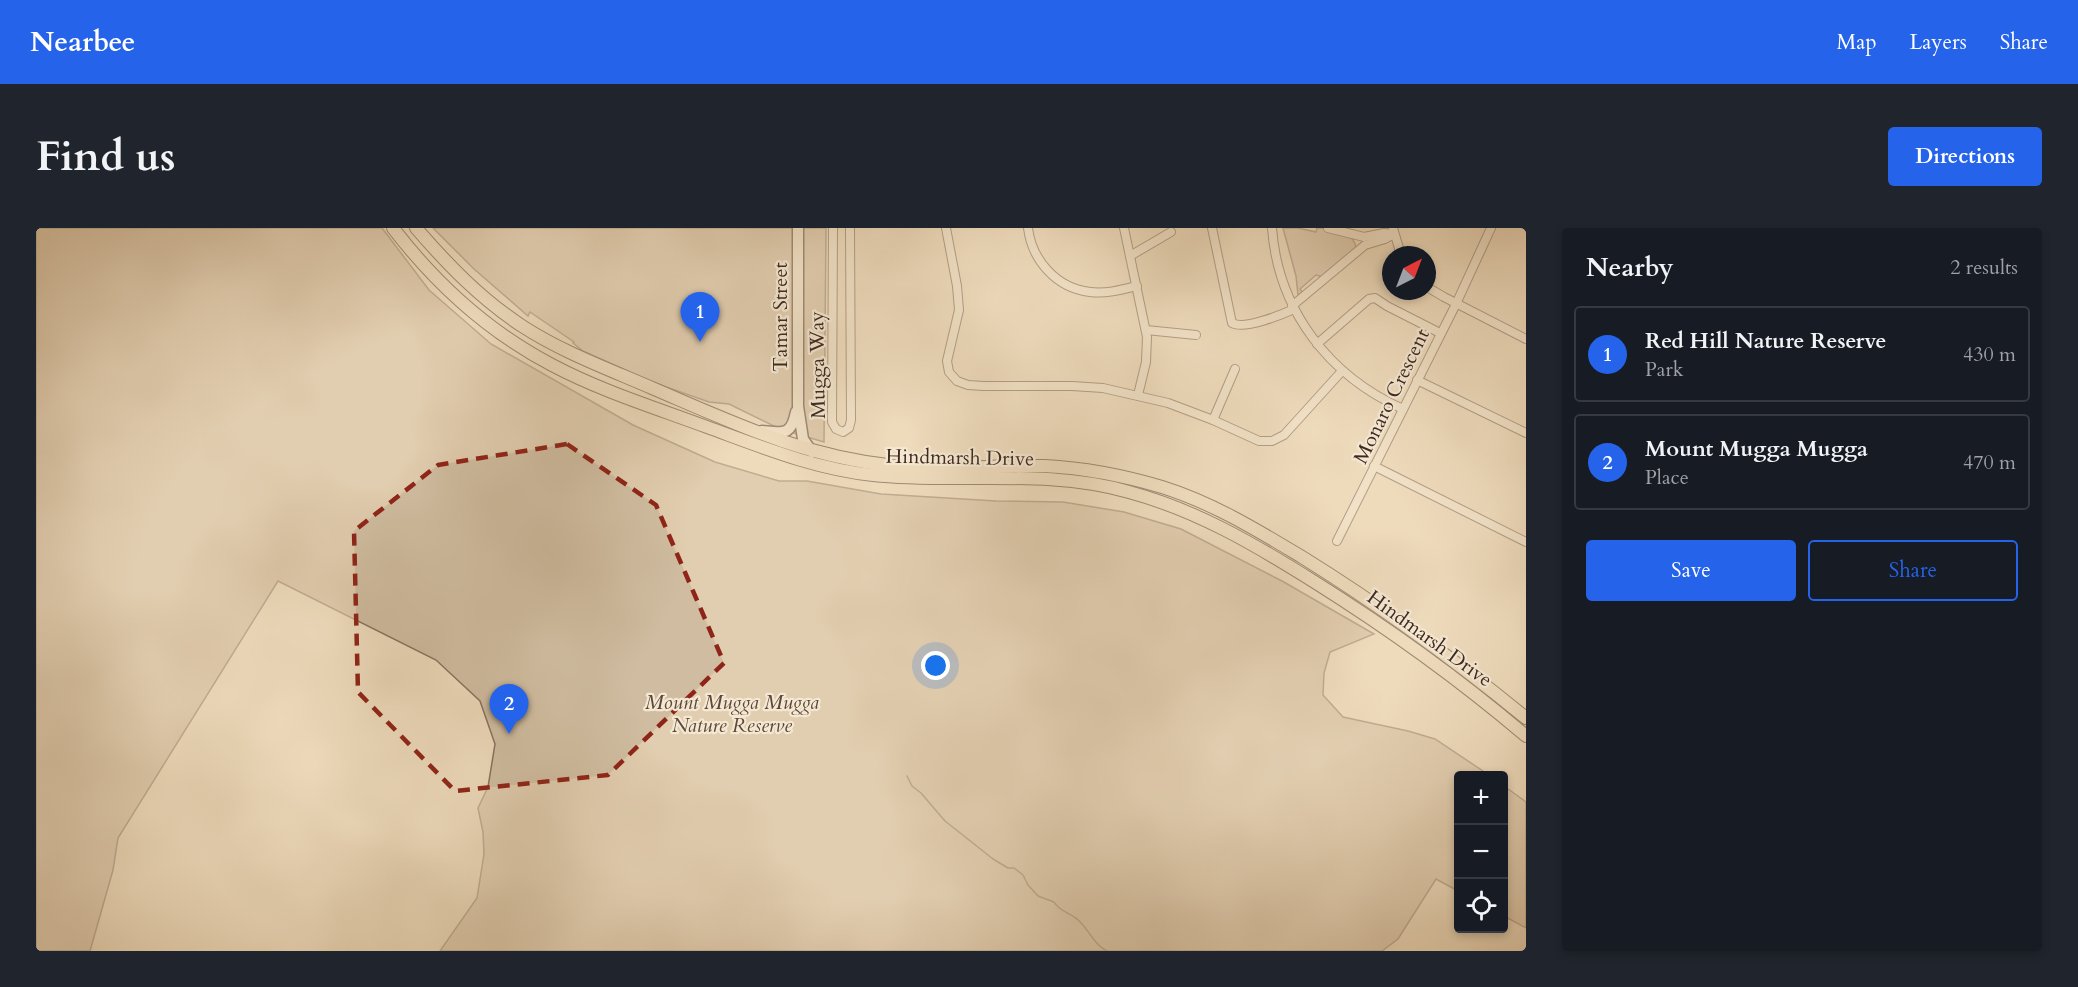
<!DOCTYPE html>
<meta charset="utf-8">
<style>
:root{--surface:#171b24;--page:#20242c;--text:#f1f3f6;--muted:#9ea1a6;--line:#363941;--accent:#2563eb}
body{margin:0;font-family:Cardo,serif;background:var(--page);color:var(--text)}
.controls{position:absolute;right:18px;bottom:18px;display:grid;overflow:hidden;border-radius:6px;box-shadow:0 3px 9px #0003}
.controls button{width:54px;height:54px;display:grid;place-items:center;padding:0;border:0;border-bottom:2px solid var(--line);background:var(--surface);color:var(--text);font:30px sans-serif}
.compass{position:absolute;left:1346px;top:18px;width:54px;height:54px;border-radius:50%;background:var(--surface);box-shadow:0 3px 9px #0003;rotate:42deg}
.you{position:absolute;left:900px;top:438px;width:21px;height:21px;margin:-15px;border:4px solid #fff;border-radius:50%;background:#1a73e8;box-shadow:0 0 0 9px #1a73e833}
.badge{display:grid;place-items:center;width:39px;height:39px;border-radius:50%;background:var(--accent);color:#fff;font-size:20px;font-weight:700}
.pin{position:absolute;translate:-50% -50px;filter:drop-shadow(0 2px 3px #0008)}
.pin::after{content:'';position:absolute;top:32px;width:21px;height:18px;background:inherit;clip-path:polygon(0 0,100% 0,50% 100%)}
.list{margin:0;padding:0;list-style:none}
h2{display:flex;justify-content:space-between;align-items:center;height:78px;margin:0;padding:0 24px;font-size:26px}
h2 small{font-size:20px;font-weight:400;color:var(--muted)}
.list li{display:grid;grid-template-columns:39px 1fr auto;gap:18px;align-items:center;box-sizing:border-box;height:96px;margin:0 12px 12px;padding:0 12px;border:2px solid var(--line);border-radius:6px}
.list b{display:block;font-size:22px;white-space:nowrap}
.list p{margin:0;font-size:20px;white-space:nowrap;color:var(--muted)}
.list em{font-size:20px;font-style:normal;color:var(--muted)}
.actions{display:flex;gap:12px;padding:18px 24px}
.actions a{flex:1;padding:14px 0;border:2px solid var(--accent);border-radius:6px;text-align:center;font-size:21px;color:var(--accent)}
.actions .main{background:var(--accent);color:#fff}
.icon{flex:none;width:33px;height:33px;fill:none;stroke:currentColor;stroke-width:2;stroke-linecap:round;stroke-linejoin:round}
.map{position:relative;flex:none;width:1490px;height:723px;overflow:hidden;border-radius:6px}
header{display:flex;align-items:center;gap:36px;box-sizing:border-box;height:84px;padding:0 30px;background:var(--accent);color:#fff}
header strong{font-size:28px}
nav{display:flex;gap:33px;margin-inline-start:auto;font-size:21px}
.intro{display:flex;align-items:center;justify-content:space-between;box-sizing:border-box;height:144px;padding:0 36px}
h1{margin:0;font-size:42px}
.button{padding:15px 27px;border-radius:6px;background:var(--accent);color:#fff;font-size:21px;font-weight:700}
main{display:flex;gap:36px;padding:0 36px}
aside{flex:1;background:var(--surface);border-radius:6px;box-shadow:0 3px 9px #0003}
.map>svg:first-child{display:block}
.green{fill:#d0bda1;stroke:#887360;stroke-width:1.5}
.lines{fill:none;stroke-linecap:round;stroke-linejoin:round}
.stream{stroke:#846f5d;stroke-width:1.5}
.minor-casing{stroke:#6b5646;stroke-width:10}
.secondary-casing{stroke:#3f291f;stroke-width:13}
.primary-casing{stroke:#3f291f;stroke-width:14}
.minor{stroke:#f4e8d3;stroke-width:8}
.secondary{stroke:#f4e8d3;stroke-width:10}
.primary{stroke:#eedbbc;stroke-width:12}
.marked{fill:none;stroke:#8f2418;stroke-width:4.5;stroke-dasharray:12 8;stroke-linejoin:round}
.labels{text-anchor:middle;stroke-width:4.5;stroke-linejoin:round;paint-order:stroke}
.street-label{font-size:20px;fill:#3f291f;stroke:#f4e8d3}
.park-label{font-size:20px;font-style:italic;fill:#5c4739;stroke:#f4e8d3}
</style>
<header>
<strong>Nearbee</strong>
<nav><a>Map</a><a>Layers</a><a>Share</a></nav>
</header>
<div class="intro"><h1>Find us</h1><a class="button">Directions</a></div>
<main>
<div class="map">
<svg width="1490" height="723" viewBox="0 0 1490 723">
<rect width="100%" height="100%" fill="#eedbbc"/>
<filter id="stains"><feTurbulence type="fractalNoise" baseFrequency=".00333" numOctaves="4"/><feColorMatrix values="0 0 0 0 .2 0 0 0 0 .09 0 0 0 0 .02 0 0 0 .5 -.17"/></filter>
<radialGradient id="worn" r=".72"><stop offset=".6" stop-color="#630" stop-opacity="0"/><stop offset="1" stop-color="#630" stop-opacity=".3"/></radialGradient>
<!-- green -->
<g class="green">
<path d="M 0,0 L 346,0 L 393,62 L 455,116 L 597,197 L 679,234 L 743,253 L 771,253 L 845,266 L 960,273 L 1027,274 L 1088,284 L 1145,301 L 1246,353 L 1338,406 L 1294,424 L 1288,445 L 1287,467 L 1307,489 L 1372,503 L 1399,511 L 1453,547 L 1422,548 L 1422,663 L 1400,651 L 1362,711 L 1346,723 L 404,723 L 441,670 L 448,626 L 447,604 L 442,580 L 452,559 L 459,516 L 444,473 L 400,432 L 242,353 L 82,610 L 77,642 L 54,723 L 0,723 Z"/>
<path d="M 397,0 L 790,0 L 788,214 L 744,201 L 693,176 L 673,174 L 616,154 L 547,123 L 537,115 L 538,114 L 494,84 L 492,88 L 438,41 Z"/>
<path d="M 1247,0 L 1262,0 L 1280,4 L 1281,0 L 1285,0 C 1299,3 1318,3 1320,20 L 1287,49 L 1280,47 L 1264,61 L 1267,65 L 1262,67 L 1260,48 Z"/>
<path d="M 1468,558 L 1490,574 L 1490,700 L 1468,688 Z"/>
</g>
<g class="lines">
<!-- stream -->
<path class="stream" d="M 871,548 L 876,558 L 885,565 L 909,593 L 957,631 L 972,640 L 978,640 L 987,647 L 992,657 L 1002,668 L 1018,674 C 1023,683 1034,685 1041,691 C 1053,701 1057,716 1071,723"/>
<!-- minor casing -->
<g class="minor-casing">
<g id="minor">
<path d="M 797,0 L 796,194 L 800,201 L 807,204 L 813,200 L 815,192 L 814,0"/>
<path d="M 910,0 L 921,58 L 923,82 L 911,133 L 913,144 L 921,153 L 932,157 L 948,158 L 1036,158 L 1067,160 L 1132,175 L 1177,192 L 1223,213 L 1236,213 L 1248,207 L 1306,143"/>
<path d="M 992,0 C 996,32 1020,60 1054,64 C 1070,66 1085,62 1101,58"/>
<path d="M 1088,0 L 1111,109 L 1110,134 L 1102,167"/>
<path d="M 1176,0 L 1196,95 C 1208,102 1245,87 1258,81"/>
<path d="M 1236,0 C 1242,82 1293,148 1367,181"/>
<path d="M 1292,0 L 1328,9 L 1348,5 L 1358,6"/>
<path d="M 1357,0 L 1365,27"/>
<path d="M 1094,28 L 1135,4"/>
<path d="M 1391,59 L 1408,69 L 1490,111"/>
<path d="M 1256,78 L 1329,17 L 1349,11 L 1358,6"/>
<path d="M 1110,102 L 1160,107"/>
<path d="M 1281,116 L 1333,71 L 1339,70 L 1351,78 L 1404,105"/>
<path d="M 1381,152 L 1490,205"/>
<path d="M 1177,192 L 1199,141"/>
<path d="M 1338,238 L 1490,314"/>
<path d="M 1301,313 L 1420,76 L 1455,0"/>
</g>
</g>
<!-- secondary casing -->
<g class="secondary-casing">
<g id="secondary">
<path d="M 762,0 L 762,178 L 767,211 L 776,224"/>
<path d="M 726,203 C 748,205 755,208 760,184"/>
</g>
</g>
<!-- primary casing -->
<g class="primary-casing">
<g id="primary">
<path d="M 357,0 C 400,56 453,104 516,137 C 565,163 620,180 671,199 C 726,219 779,241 837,247 C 923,256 1009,240 1093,264 C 1160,282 1218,316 1277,353 C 1352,400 1423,451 1490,508"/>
<path d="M 380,0 C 412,37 445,71 486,98 C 526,124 572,141 616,160 C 698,195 768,229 859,238 C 909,243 959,237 1009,238 C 1049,240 1089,248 1126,259 C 1177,275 1221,302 1266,329 C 1345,378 1419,432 1490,490"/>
</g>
</g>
<!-- minor -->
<use href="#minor" class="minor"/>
<!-- secondary -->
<use href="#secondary" class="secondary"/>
<!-- primary -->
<use href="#primary" class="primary"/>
</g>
<!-- marked area -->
<path d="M0 0H1490V723H0ZM 531,216 L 620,277 L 688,435 L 572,547 L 419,563 L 322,464 L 318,303 L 402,237 Z" fill="#eedbbc" fill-opacity=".55" fill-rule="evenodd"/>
<path class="marked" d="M 531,216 L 620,277 L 688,435 L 572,547 L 419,563 L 322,464 L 318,303 L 402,237 Z"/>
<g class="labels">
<!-- street labels -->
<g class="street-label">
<text transform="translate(744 89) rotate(-90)" y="7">Tamar Street</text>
<text transform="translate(781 137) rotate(-91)" y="7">Mugga Way</text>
<text transform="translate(1355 168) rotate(-64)" y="7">Monaro Crescent</text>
<text transform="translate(924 229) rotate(1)" y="7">Hindmarsh Drive</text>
<text transform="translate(1394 410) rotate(36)" y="7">Hindmarsh Drive</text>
</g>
<!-- park labels -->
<g class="park-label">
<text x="696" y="481">Mount Mugga Mugga<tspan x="696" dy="23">Nature Reserve</tspan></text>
</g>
</g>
<rect width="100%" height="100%" filter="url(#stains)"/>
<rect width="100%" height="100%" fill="url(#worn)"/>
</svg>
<div class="controls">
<button>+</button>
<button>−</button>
<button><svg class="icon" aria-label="locate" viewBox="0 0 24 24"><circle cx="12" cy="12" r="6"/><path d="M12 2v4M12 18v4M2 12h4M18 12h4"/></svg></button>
</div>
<svg class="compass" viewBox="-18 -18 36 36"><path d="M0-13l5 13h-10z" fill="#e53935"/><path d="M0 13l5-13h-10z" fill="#9ea1a6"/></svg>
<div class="you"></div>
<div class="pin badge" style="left:664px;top:114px">1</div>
<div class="pin badge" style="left:473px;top:506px">2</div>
</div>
<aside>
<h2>Nearby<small>2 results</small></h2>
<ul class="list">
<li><span class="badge">1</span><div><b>Red Hill Nature Reserve</b><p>Park</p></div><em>430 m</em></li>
<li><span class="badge">2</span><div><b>Mount Mugga Mugga</b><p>Place</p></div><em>470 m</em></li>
</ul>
<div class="actions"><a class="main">Save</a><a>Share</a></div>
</aside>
</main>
